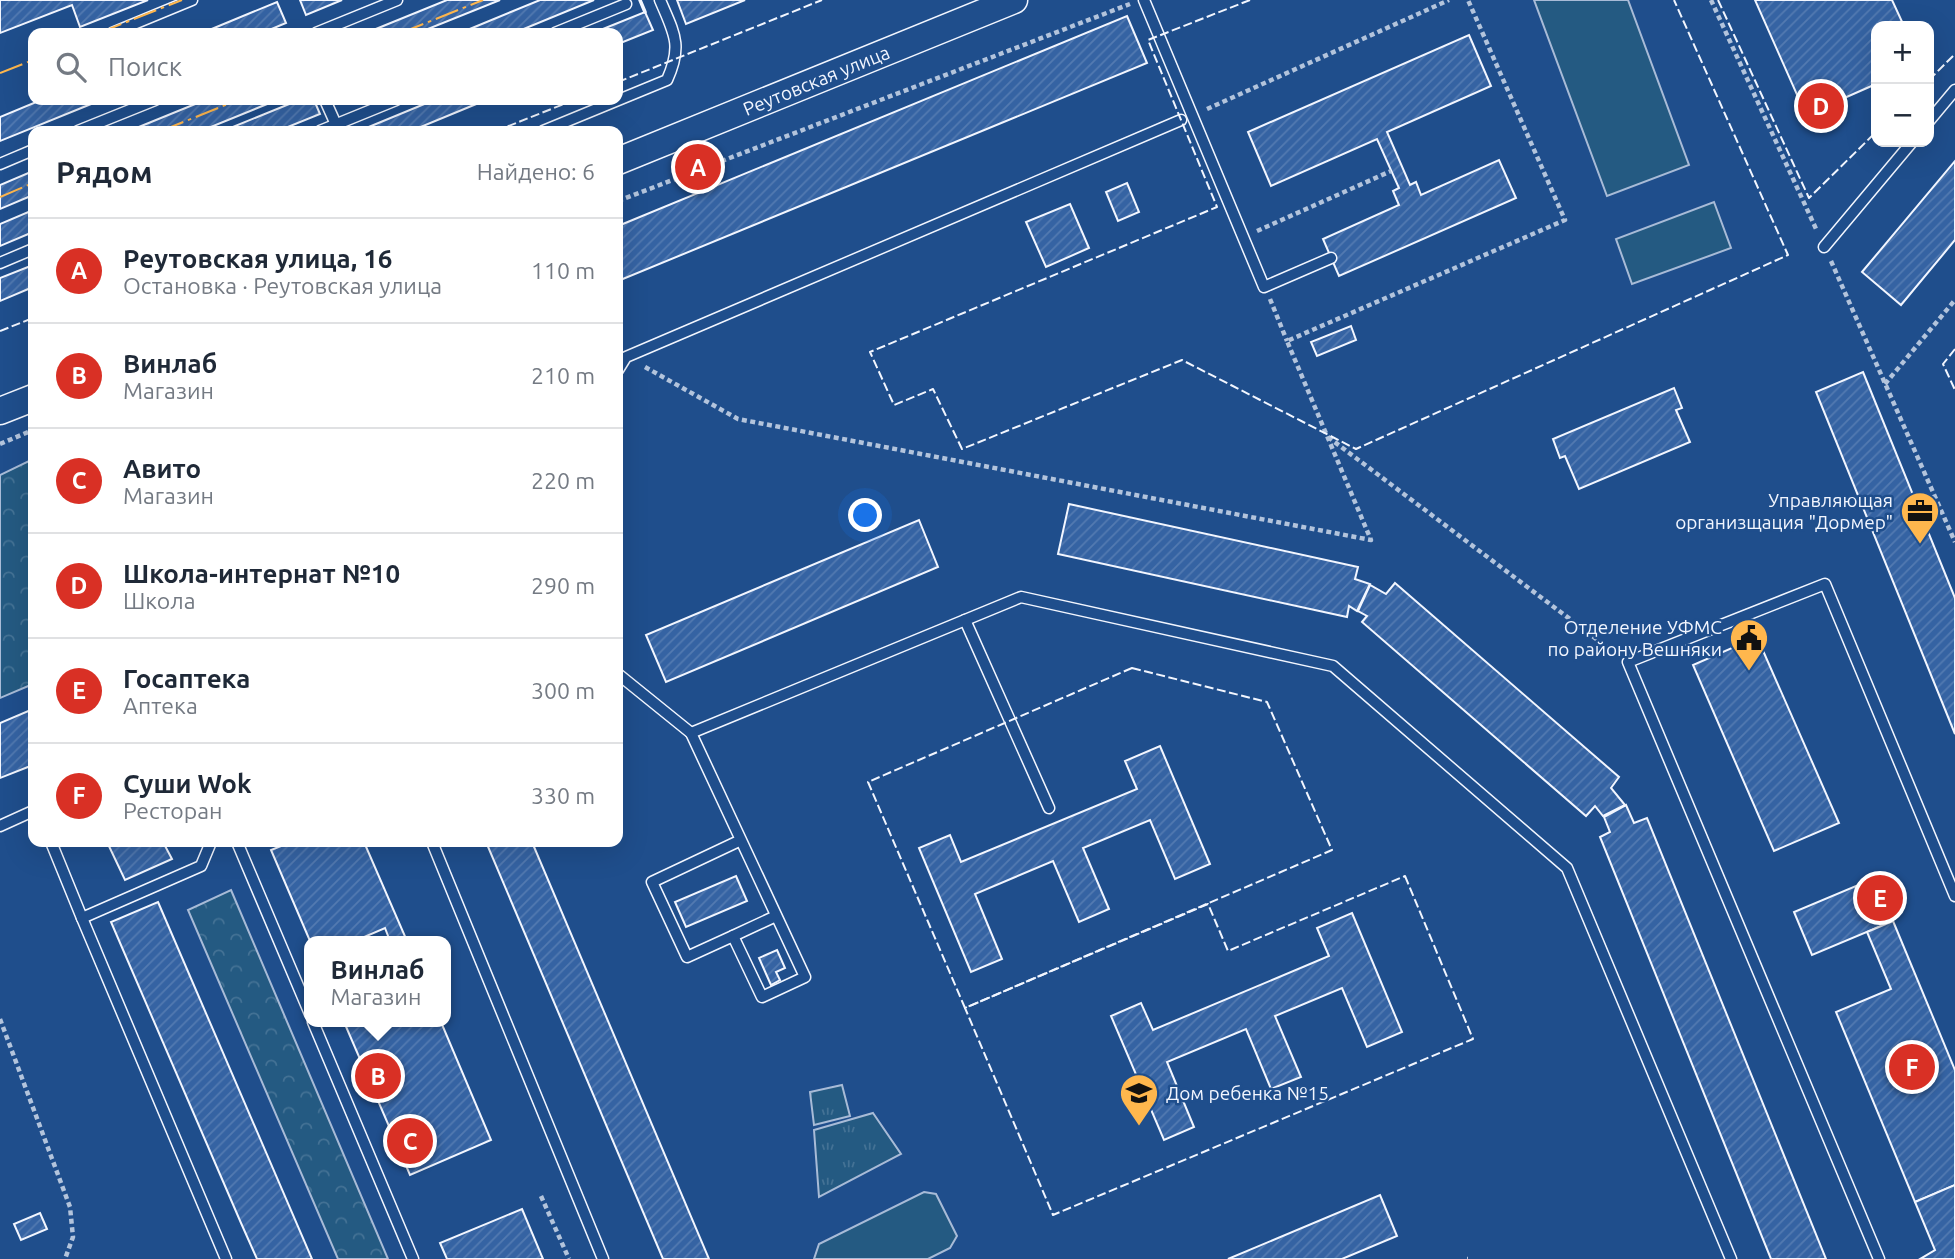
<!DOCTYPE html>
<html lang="ru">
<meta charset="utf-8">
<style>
:root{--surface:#fff;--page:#f6f6f7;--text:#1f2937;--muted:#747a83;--line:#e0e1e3;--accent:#d93025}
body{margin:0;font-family:Ubuntu,sans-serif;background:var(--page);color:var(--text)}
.controls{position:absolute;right:21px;top:21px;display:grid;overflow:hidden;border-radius:14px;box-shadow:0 7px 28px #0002}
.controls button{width:63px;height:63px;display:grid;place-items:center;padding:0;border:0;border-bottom:2px solid var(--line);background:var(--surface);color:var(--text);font:35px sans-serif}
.you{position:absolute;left:866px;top:516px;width:24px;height:24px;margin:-18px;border:5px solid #fff;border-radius:50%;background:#1a73e8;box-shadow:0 0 0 10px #1a73e833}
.badge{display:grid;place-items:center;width:46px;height:46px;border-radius:50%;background:var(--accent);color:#fff;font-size:23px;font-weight:700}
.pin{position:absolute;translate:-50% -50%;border:4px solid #fff;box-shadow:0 2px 7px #0006}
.popup{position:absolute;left:304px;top:936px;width:147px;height:91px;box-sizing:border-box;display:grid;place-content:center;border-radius:14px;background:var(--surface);filter:drop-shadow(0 2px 5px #0005);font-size:23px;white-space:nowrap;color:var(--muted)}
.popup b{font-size:26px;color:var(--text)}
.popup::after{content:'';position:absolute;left:50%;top:100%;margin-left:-14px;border:14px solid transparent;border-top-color:var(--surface)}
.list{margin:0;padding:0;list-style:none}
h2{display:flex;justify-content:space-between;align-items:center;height:91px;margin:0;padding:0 28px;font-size:30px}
h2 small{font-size:23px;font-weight:400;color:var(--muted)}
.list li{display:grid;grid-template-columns:46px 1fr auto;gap:21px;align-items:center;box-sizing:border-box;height:105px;padding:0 28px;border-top:2px solid var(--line)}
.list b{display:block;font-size:26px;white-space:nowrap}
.list p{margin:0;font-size:23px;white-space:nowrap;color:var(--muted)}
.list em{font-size:23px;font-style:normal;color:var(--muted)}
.icon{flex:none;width:38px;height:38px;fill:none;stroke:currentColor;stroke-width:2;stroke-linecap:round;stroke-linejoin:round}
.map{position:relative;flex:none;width:1955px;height:1259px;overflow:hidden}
.search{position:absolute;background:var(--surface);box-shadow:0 7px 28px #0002;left:28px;top:28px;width:595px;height:77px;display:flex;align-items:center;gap:18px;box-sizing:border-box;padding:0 24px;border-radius:14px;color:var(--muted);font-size:26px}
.panel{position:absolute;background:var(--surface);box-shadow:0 7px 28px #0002;left:28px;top:126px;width:595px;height:721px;border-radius:14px}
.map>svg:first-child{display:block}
.grass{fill:#245a82;stroke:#a8bbd7;stroke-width:2}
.forest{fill:url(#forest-crowns);stroke:#a8bbd7;stroke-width:2}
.park{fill:url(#park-tufts);stroke:#a8bbd7;stroke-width:2}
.building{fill:url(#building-hatch);stroke:#f2f6ff;stroke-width:2}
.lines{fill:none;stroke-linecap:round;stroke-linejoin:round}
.service-casing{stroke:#f2f6ff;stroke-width:13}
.tertiary-casing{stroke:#f2f6ff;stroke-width:29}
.path{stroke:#b3c4dc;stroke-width:4.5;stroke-dasharray:5 3.5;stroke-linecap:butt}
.service{stroke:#1f4e8c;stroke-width:10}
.tertiary{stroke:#1f4e8c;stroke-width:26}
.fence{stroke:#f2f6ff;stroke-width:2;stroke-dasharray:9 3.5;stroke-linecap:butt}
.wall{stroke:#f2f6ff;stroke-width:3.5}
.power{stroke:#ffb74d;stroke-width:2;stroke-dasharray:24 5 3.5 5;stroke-linecap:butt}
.labels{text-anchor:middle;stroke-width:5;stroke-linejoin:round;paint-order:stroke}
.street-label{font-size:19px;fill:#f2f6ff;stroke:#1f4e8c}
.poi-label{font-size:19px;fill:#f2f6ff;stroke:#1f4e8c;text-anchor:end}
</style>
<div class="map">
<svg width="1955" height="1259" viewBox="0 0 1955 1259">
<defs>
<pattern id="forest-crowns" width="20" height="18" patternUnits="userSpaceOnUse" patternTransform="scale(1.75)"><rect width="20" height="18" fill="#245a82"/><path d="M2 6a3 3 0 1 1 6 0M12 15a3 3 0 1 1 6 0" fill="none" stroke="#447295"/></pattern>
<pattern id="park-tufts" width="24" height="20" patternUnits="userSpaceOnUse" patternTransform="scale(1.75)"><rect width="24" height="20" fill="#245a82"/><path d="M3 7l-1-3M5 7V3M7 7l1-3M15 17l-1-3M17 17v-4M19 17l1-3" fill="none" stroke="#447295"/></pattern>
<pattern id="building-hatch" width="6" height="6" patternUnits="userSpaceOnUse" patternTransform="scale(1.75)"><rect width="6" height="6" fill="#3563a3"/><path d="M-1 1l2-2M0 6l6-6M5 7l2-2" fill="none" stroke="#537ab1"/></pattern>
</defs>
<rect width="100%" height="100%" fill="#1f4e8c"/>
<!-- grass -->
<g class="grass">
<path d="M 1534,0 L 1628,0 L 1689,165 L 1607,196 Z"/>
<path d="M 1714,202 L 1731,248 L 1632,284 L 1616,239 Z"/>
<path d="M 924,1192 L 936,1194 L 957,1236 L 950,1248 L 928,1259 L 814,1259 L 819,1244 Z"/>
</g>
<!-- forest -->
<g class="forest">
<path d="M 33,459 L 33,684 L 0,698 L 0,475 Z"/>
<path d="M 231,890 L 388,1259 L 338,1259 L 188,910 Z"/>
</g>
<!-- park -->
<g class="park">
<path d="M 842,1085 L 850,1116 L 814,1125 L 810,1092 Z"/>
<path d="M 873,1113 L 901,1154 L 819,1197 L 814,1130 Z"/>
</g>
<!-- building -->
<g class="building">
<path d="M 0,0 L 148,0 L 80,27 L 72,5 L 0,33 Z"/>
<path d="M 300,0 L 342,0 L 306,15 Z"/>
<path d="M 447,0 L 500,0 L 418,33 L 366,33 Z"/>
<path d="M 540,0 L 594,0 L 514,33 L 460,33 Z"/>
<path d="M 677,0 L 745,0 L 686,24 Z"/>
<path d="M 1755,0 L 1892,0 L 1904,26 L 1876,26 L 1876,84 L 1806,115 Z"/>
<path d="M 277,2 L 286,23 L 262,33 L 202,33 Z"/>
<path d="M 645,12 L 653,30 L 618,44 L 618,33 L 593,33 Z"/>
<path d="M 1127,16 L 1147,63 L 618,281 L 618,226 Z"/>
<path d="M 1469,35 L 1491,86 L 1387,132 L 1410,185 L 1416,182 L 1421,195 L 1499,160 L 1516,198 L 1339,276 L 1323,239 L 1399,205 L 1393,191 L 1399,188 L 1377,139 L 1271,186 L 1248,132 Z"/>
<path d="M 41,100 L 101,100 L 0,141 L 0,117 Z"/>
<path d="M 205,100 L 277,100 L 201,131 L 129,131 Z"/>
<path d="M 299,100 L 314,100 L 320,114 L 278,131 L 223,131 Z"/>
<path d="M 434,100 L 486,100 L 411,131 L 359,131 Z"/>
<path d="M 1955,161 L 1955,240 L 1901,305 L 1862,272 Z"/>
<path d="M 33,171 L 33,195 L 0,209 L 0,185 Z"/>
<path d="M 1127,183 L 1139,212 L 1118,221 L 1106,192 Z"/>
<path d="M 1070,204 L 1089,248 L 1046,267 L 1026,222 Z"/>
<path d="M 33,210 L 33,232 L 0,246 L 0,224 Z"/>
<path d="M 33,265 L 33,287 L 0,301 L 0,278 Z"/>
<path d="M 1351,326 L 1356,340 L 1317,356 L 1311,342 Z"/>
<path d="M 1863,372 L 1955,598 L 1955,734 L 1816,392 Z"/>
<path d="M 1674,388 L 1682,408 L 1676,410 L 1690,442 L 1579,489 L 1565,456 L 1560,458 L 1553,439 Z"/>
<path d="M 1069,504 L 1358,567 L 1355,579 L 1370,584 L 1357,611 L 1349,606 L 1347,617 L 1058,554 Z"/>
<path d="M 919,520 L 938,567 L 666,682 L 646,635 Z"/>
<path d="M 1395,583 L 1619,777 L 1611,788 L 1625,805 L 1603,816 L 1595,806 L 1586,816 L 1362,622 L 1367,616 L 1358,611 L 1370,585 L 1386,594 Z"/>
<path d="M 1757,637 L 1839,823 L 1774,851 L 1693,665 Z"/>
<path d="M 33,709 L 33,765 L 0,778 L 0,723 Z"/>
<path d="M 1160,746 L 1210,864 L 1175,879 L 1150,820 L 1083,848 L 1109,909 L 1079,922 L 1053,861 L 975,894 L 1002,959 L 971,972 L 919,848 L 950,835 L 961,862 L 1137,789 L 1125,761 Z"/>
<path d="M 1626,805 L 1634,823 L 1647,818 L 1826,1259 L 1771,1259 L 1600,837 L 1610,832 L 1604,817 Z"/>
<path d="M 107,842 L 163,842 L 172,859 L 125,880 Z"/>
<path d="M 291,842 L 364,842 L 407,941 L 390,941 L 385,928 L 355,941 L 310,941 L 271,850 Z"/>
<path d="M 486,842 L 532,842 L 709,1259 L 663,1259 Z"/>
<path d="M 736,876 L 747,901 L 686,927 L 675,902 Z"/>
<path d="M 1875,878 L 1893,921 L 1812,955 L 1794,912 Z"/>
<path d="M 158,902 L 312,1259 L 257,1259 L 241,1223 L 111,922 Z"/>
<path d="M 1352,913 L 1402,1032 L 1367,1047 L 1342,988 L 1275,1016 L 1301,1077 L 1271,1089 L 1246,1029 L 1167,1062 L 1194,1127 L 1164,1140 L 1111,1016 L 1141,1003 L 1153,1030 L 1329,956 L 1317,928 Z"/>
<path d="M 1893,921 L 1955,1070 L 1955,1185 L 1915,1202 L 1836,1012 L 1891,989 L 1867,932 Z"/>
<path d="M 777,950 L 785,968 L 776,972 L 780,980 L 771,985 L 759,958 Z"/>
<path d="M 344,1022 L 441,1022 L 491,1140 L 410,1175 Z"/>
<path d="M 1955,1185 L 1955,1259 L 1920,1259 L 1935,1250 L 1915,1202 Z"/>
<path d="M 1380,1195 L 1397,1236 L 1342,1259 L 1228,1259 Z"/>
<path d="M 522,1209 L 543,1259 L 447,1259 L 440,1243 Z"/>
<path d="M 40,1213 L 47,1229 L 21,1240 L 14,1224 Z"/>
</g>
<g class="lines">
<!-- service casing -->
<g class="service-casing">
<g id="service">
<path d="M 1144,0 L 1264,287 L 1331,258"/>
<path d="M 112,33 L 192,0"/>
<path d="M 316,33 L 397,0"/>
<path d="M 555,33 L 626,4"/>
<path d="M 325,100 L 338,129"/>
<path d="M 1929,121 L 1955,90"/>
<path d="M 78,131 L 155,100"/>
<path d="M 320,131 L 396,100"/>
<path d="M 543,131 L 667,80 C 683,45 674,33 660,0"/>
<path d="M 0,164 L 33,150"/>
<path d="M 1824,247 L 1912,142"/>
<path d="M 0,263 L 33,249"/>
<path d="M 618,370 L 626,357 L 1181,120"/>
<path d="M 965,620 L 1049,808"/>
<path d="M 618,674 L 691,733 L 1021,597 L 1333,666 L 1567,868 L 1731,1259"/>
<path d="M 691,733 L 805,977 L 762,997 L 733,936 L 687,957 L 652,882 L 741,840"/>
<path d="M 0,826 L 33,811"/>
<path d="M 51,842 L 82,918 L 201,866 L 211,842"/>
<path d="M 237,842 L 310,1014"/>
<path d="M 432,842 L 603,1259"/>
<path d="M 82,918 L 226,1259"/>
<path d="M 733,936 L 776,916"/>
<path d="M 313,1022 L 413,1259"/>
<path d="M 1879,1259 L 1628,662 L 1825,584 L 1955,896"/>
</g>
</g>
<!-- tertiary casing -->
<g class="tertiary-casing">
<g id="tertiary">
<path id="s1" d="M 618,161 L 1014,0"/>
<path d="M 0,411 L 33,398"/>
</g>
</g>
<!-- path -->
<g class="path">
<path d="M 1711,0 L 1817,231"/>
<path d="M 1207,109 L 1449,0"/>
<path d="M 608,131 L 614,129"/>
<path d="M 618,201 L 1130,4"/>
<path d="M 1257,231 L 1391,171"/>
<path d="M 1831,261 L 1955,542"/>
<path d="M 1270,299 L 1287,341"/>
<path d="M 645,367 L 738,419 L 1371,540 L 1287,341 L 1565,220 L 1468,0"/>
<path d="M 1885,384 L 1955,300"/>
<path d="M 1328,437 L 1615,653"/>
<path d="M 0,444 L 33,430"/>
<path d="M 0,1019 L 70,1207 L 73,1237 L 65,1259"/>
<path d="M 541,1196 L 569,1259"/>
<path d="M 1467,1259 L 1468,1259"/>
</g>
<!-- service -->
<use href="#service" class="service"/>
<!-- tertiary -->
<use href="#tertiary" class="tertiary"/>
<!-- fence -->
<g class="fence">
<path d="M 1250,0 L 1148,40 L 1217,207 L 870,352 L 894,405 L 933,389 L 962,449 L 1182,360 L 1356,449 L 1788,255 L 1674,0"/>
<path d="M 1718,0 L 1809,198 L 1876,132"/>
<path d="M 1929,80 L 1955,54"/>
<path d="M 618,82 L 822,0"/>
<path d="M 496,131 L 574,100"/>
<path d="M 0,331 L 33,318"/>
<path d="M 1955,349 L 1943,364 L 1955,390"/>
<path d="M 1132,668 L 1267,702 L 1332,850 L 965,1008 L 868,782 Z"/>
<path d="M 1405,876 L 1473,1039 L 1053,1215 L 965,1008 L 1208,904 L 1228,951 Z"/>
</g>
<!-- wall -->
<path class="wall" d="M 640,0 L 645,12"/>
<!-- power -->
<g class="power">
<path d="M 99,33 L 182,0"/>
<path d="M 401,33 L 483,0"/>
<path d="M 0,73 L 33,60"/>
<path d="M 161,131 L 238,100"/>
<path d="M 0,197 L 33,183"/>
</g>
</g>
<!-- icons -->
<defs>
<g id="office-pin" transform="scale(2.0125)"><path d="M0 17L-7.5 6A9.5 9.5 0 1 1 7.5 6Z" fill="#ffb74d" stroke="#1f4e8c"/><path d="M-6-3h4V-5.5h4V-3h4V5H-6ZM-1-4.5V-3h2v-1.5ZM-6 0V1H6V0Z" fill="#111"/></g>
<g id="civic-pin" transform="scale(2.0125)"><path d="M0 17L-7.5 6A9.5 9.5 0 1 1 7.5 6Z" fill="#ffb74d" stroke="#1f4e8c"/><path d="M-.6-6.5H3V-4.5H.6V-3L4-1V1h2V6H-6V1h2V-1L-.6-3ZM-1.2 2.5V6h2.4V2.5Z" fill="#111"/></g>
<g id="school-pin" transform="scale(2.0125)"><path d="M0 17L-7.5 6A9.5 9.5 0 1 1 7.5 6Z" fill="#ffb74d" stroke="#1f4e8c"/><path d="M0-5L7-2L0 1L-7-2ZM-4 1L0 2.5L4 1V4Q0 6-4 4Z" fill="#111"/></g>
</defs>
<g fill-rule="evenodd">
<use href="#office-pin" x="1920" y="511"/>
<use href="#civic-pin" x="1749" y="638"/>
<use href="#school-pin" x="1139" y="1093"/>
</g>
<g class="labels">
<!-- street labels -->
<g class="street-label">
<text dy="7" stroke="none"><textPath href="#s1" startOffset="214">Реутовская улица</textPath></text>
</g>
<!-- poi labels -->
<g class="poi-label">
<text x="1893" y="507">Управляющая<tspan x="1893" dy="22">организщация "Дормер"</tspan></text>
<text x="1722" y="634">Отделение УФМС<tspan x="1722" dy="22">по району Вешняки</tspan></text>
<text x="1166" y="1100" text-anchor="start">Дом ребенка №15</text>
</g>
</g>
</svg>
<div class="controls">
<button>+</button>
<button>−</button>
</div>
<div class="you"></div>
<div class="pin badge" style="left:698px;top:167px">A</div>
<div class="pin badge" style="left:378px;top:1076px">B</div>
<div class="popup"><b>Винлаб</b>Магазин</div>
<div class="pin badge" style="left:410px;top:1141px">C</div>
<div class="pin badge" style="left:1821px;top:106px">D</div>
<div class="pin badge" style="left:1880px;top:898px">E</div>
<div class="pin badge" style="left:1912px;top:1067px">F</div>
<div class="search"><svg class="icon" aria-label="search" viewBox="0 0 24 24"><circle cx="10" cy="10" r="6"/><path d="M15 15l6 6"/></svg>Поиск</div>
<section class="panel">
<h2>Рядом<small>Найдено: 6</small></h2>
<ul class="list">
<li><span class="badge">A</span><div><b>Реутовская улица, 16</b><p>Остановка · Реутовская улица</p></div><em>110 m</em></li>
<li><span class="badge">B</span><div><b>Винлаб</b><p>Магазин</p></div><em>210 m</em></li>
<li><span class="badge">C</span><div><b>Авито</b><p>Магазин</p></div><em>220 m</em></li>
<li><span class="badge">D</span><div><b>Школа-интернат №10</b><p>Школа</p></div><em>290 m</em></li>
<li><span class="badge">E</span><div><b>Госаптека</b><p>Аптека</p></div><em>300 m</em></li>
<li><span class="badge">F</span><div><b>Суши Wok</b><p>Ресторан</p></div><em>330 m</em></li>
</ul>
</section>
</div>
